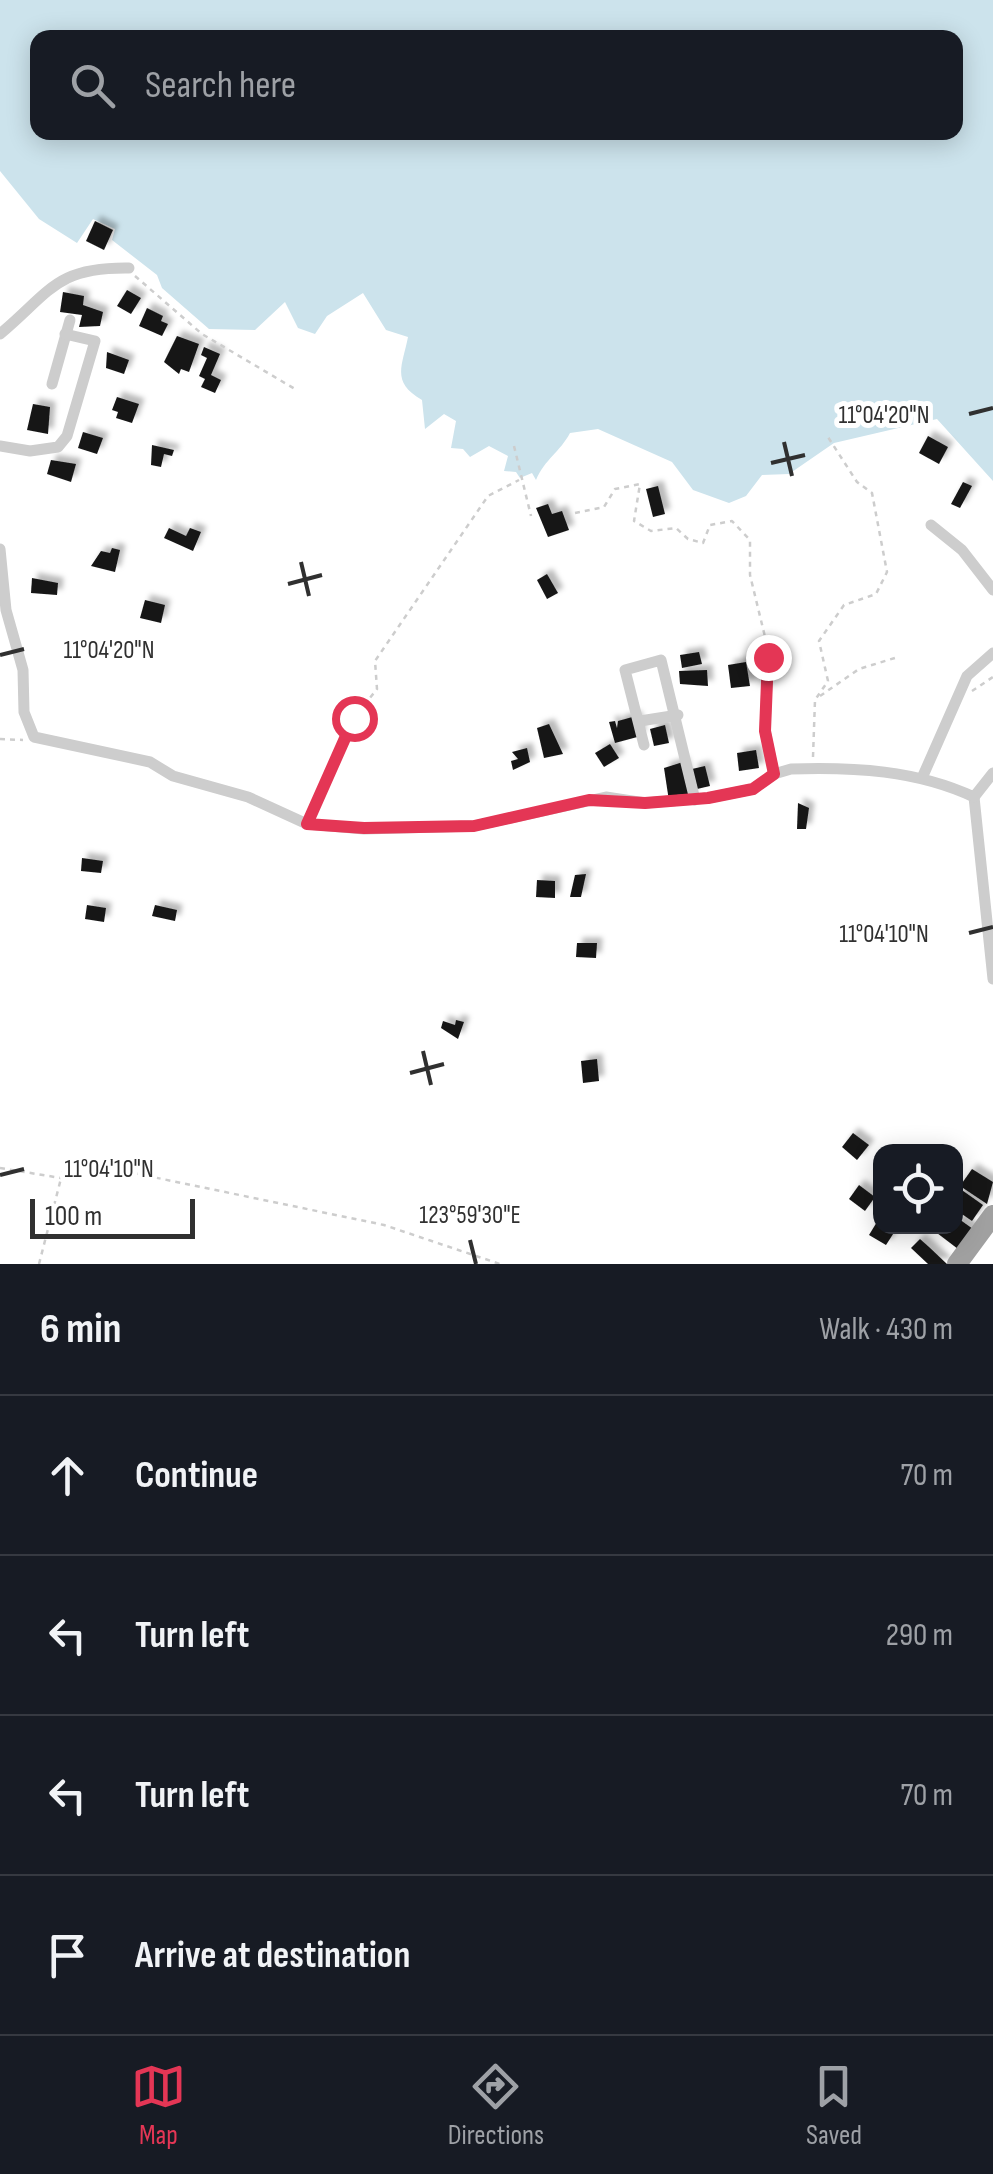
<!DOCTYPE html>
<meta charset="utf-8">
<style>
:root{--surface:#171b24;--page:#20242c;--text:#f1f3f6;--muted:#9ea1a6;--line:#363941;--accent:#e43655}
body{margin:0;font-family:"Sofia Sans Condensed",sans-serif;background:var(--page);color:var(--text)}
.controls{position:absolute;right:30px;bottom:30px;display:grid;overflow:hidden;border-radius:20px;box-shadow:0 5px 25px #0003}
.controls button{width:90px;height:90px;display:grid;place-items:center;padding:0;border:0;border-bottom:2px solid var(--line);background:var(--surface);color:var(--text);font:50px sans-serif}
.scale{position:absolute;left:30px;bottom:25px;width:165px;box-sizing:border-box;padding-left:10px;border:5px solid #303030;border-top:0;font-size:28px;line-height:35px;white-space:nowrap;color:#303030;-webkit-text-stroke:8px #fff;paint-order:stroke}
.stop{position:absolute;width:30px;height:30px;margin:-22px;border:8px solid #e43655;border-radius:50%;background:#fff}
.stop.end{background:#e43655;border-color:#fff;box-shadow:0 2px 10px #0008}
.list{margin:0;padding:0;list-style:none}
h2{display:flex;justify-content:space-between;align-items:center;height:130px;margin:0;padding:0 40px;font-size:42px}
h2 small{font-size:32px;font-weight:400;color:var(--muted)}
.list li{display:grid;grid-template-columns:65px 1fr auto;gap:30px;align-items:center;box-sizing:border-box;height:160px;padding:0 40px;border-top:2px solid var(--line)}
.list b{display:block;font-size:38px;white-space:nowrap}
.list em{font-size:32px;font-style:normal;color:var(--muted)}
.icon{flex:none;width:55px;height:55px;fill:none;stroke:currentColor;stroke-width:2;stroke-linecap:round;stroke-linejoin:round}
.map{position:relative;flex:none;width:993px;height:1264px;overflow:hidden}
.search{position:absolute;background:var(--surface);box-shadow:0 5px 25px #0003;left:30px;right:30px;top:30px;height:110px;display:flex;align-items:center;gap:25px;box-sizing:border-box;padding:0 35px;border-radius:20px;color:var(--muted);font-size:38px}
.sheet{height:770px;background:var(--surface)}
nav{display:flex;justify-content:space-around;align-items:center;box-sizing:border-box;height:140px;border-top:2px solid var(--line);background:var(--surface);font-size:28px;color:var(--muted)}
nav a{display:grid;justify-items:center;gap:5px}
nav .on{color:var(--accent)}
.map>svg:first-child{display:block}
.water{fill:#cce3ec;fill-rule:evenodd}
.building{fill:#171717;filter:url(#shadow)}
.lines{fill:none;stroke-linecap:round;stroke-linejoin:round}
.path{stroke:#cdcdcd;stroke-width:2.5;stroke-dasharray:5 5;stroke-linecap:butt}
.minor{stroke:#cdcdcd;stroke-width:11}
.trunk{stroke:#a0a0a0;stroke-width:20}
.route{stroke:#e43655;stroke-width:12}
.ticks{fill:none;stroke:#303030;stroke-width:4}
.ticks-label{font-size:25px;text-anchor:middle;fill:#303030;stroke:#fff;stroke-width:10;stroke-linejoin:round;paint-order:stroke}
</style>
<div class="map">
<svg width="993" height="1264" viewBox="0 0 993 1264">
<defs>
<filter id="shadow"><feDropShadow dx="5.5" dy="-5.5" stdDeviation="2.5" flood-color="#0004"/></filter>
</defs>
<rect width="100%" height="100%" fill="#fff"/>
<!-- water -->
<path class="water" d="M 0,0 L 993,0 L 993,481 L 937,419 L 834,443 L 789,474 L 762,475 L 746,496 L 729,503 L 693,490 L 672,462 L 598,429 L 570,433 C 560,452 545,459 536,480 L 532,473 L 520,478 L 516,472 L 504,471 L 508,456 L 489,446 L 470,457 L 463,449 L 451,448 L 456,421 L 444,414 L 425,429 L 422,400 C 391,382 402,367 408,337 L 386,330 L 363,293 L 327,316 L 315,334 L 298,328 L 285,302 L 255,330 L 209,329 L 162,288 L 157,275 L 112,240 L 115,229 L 93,219 L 77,243 L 39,219 L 0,171 ZM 38,38 L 956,38 L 956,132 L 38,132 Z"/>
<!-- building -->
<g class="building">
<path d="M 95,221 L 113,230 L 104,250 L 86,241 Z"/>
<path d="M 127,290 L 141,298 L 131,314 L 117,306 Z"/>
<path d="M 63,292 L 84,296 L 83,305 L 103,312 L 100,326 L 79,327 L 82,315 L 60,312 Z"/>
<path d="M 147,308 L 163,316 L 161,321 L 168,324 L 162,336 L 139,326 Z"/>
<path d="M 177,336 L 199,344 L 189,372 L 181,369 L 179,374 L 164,362 Z"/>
<path d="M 204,347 L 220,354 L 211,375 L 221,380 L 215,393 L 201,387 L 205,379 L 199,376 L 207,358 L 201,355 Z"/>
<path d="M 107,352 L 129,360 L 124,374 L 106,368 Z"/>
<path d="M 117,397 L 139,404 L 132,423 L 116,418 L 118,412 L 112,410 Z"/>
<path d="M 33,404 L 50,407 L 48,434 L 27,430 Z"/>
<path d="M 83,432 L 103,438 L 97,454 L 78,448 Z"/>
<path d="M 928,436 L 948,447 L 939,464 L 919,453 Z"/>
<path d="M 152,445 L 174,450 L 172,456 L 164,454 L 161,467 L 151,465 Z"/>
<path d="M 51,460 L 76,464 L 71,482 L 47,474 Z"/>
<path d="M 963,482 L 972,486 L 960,508 L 951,504 Z"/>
<path d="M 658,486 L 665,514 L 653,517 L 646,489 Z"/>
<path d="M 548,504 L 552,514 L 562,511 L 569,530 L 548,537 L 536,508 Z"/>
<path d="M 169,528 L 186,536 L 190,528 L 201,532 L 193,551 L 164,538 Z"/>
<path d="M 112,548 L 120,550 L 115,572 L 91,566 L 101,551 L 110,553 Z"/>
<path d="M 547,574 L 558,593 L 547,599 L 537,580 Z"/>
<path d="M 32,578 L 58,583 L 57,595 L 31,593 Z"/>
<path d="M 145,600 L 165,605 L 161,623 L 140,618 Z"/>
<path d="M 699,652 L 702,664 L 682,668 L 680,655 Z"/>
<path d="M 746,662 L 750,686 L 731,688 L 728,665 Z"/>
<path d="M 707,670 L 708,686 L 680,684 L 679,671 Z"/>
<path d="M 636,716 L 641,736 L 615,743 L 609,722 L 615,721 L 617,728 L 618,721 Z"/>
<path d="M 549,724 L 563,754 L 544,758 L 537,728 Z"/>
<path d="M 665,725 L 669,743 L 654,746 L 650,729 Z"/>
<path d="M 610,744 L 619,758 L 604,767 L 595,753 Z"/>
<path d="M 527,748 L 530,762 L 513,770 L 511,761 L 518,759 L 512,752 Z"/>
<path d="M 756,750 L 759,768 L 739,771 L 737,753 Z"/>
<path d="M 683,762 L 693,794 L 669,801 L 664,768 Z"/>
<path d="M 705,766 L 710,786 L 697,789 L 692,769 Z"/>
<path d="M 798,803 L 809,808 L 806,829 L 797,829 Z"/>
<path d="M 82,858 L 103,861 L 101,873 L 81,871 Z"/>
<path d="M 586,874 L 581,897 L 570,897 L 575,875 Z"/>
<path d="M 537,880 L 555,881 L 555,898 L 536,897 Z"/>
<path d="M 87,905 L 106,908 L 104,922 L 85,919 Z"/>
<path d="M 155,905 L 177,910 L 175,921 L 152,916 Z"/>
<path d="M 577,943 L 597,943 L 596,958 L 576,957 Z"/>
<path d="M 456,1020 L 464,1022 L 458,1039 L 441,1028 L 443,1021 L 455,1025 Z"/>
<path d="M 597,1059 L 599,1081 L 583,1083 L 581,1061 Z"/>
<path d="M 853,1133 L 869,1145 L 857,1160 L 842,1147 Z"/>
<path d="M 972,1169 L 993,1182 L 987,1204 L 960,1186 Z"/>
<path d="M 859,1185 L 875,1197 L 865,1211 L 849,1199 Z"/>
<path d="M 959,1188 L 983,1205 L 972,1221 L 956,1210 Z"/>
<path d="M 880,1217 L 880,1226 L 895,1231 L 886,1245 L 869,1235 Z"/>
<path d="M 959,1219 L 973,1229 L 958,1249 L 937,1233 L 941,1227 L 949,1233 Z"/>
<path d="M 920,1239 L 929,1247 L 947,1264 L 928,1264 L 911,1248 Z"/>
</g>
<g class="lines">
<!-- path -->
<g class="path">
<path d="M 135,276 L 202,334 L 295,389"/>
<path d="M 514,446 L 531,516"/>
<path d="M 575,513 L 604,507 L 615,489 L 640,484 L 634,521 L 651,531 L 676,528 L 688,539 L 703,543 L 710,525 L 732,521 L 750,540 L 750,575 L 767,645"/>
<path d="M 972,691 L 993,677"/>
<path d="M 820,696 L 859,669 L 898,657"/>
<path d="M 0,739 L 23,740"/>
<path d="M 813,757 L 815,700 L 828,681 L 819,641 L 844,605 L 876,594 L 887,572 L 872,493 L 857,482 L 826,434"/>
<path d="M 312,813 L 354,718 L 377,689 L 375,661 L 488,496 L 519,480"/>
<path d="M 0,1168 L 61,1178"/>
<path d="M 39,1264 L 66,1159 L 384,1225 L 500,1264"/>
</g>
<!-- minor -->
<g class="minor">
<path d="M 0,334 C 51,291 56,267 129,268"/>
<path d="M 52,384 L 70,320"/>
<path d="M 0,446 L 30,451 L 58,447 L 67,436 L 95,341 L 65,334"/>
<path d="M 931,525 L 962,550 L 993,590"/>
<path d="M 0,549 L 6,610 L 23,670 L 24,712 L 34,737 L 150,762 L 173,776 L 248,797 L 307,824 L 364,829 L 474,826 L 606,797 L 645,803 L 708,798 L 753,789 L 774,774 L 791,769 C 854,767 916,770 974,797 L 993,979"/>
<path d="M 768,657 L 765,731 L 774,774"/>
<path d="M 640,721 L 678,715"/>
<path d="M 644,745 L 625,670 L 661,660 L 695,800"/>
<path d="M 922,778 L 967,676 L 993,653"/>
<path d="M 974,797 L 993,773"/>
</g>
<!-- trunk -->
<path class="trunk" d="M 957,1264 L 993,1215"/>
</g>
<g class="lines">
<!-- route -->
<path class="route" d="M 354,718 L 307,824 L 364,828 L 474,826 L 589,800 L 645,803 L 708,798 L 753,789 L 774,774 L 765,731 L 768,657"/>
</g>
<!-- ticks -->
<path class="ticks" d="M 969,414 L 993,408M 784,442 L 792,476M 771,463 L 805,455M 301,562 L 309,596M 288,584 L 322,575M 0,655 L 24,649M 969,933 L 993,927M 423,1051 L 431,1085M 410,1073 L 444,1064M 0,1175 L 24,1169M 470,1240 L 476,1264"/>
<g class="ticks-label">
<text x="884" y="423">11°04'20"N</text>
<text x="109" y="658">11°04'20"N</text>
<text x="884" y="942">11°04'10"N</text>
<text x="109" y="1177">11°04'10"N</text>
<text x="470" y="1223">123°59'30"E</text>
</g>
</svg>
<div class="controls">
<button><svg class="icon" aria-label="locate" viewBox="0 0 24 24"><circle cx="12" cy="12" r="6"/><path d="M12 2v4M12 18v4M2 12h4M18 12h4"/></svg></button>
</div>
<div class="scale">100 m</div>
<div class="stop" style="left:354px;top:718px"></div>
<div class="stop end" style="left:768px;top:657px"></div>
<div class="search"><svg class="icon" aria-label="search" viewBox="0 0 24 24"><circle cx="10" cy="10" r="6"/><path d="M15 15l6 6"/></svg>Search here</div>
</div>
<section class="sheet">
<h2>6 min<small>Walk · 430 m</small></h2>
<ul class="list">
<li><svg class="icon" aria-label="ahead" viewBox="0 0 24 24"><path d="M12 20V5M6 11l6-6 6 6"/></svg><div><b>Continue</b></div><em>70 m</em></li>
<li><svg class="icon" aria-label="left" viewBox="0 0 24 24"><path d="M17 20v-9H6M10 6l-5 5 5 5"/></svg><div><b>Turn left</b></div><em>290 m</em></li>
<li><svg class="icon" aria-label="left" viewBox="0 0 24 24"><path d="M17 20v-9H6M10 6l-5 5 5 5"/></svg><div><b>Turn left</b></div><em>70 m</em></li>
<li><svg class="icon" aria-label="arrive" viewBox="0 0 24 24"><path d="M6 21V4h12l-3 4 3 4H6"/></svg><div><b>Arrive at destination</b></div></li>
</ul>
</section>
<nav>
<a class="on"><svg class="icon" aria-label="map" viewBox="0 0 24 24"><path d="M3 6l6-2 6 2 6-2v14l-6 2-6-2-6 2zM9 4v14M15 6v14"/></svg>Map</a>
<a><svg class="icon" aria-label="directions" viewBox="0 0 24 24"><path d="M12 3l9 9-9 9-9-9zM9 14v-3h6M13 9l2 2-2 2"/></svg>Directions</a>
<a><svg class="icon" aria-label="saved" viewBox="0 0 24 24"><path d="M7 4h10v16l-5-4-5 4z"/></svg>Saved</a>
</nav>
